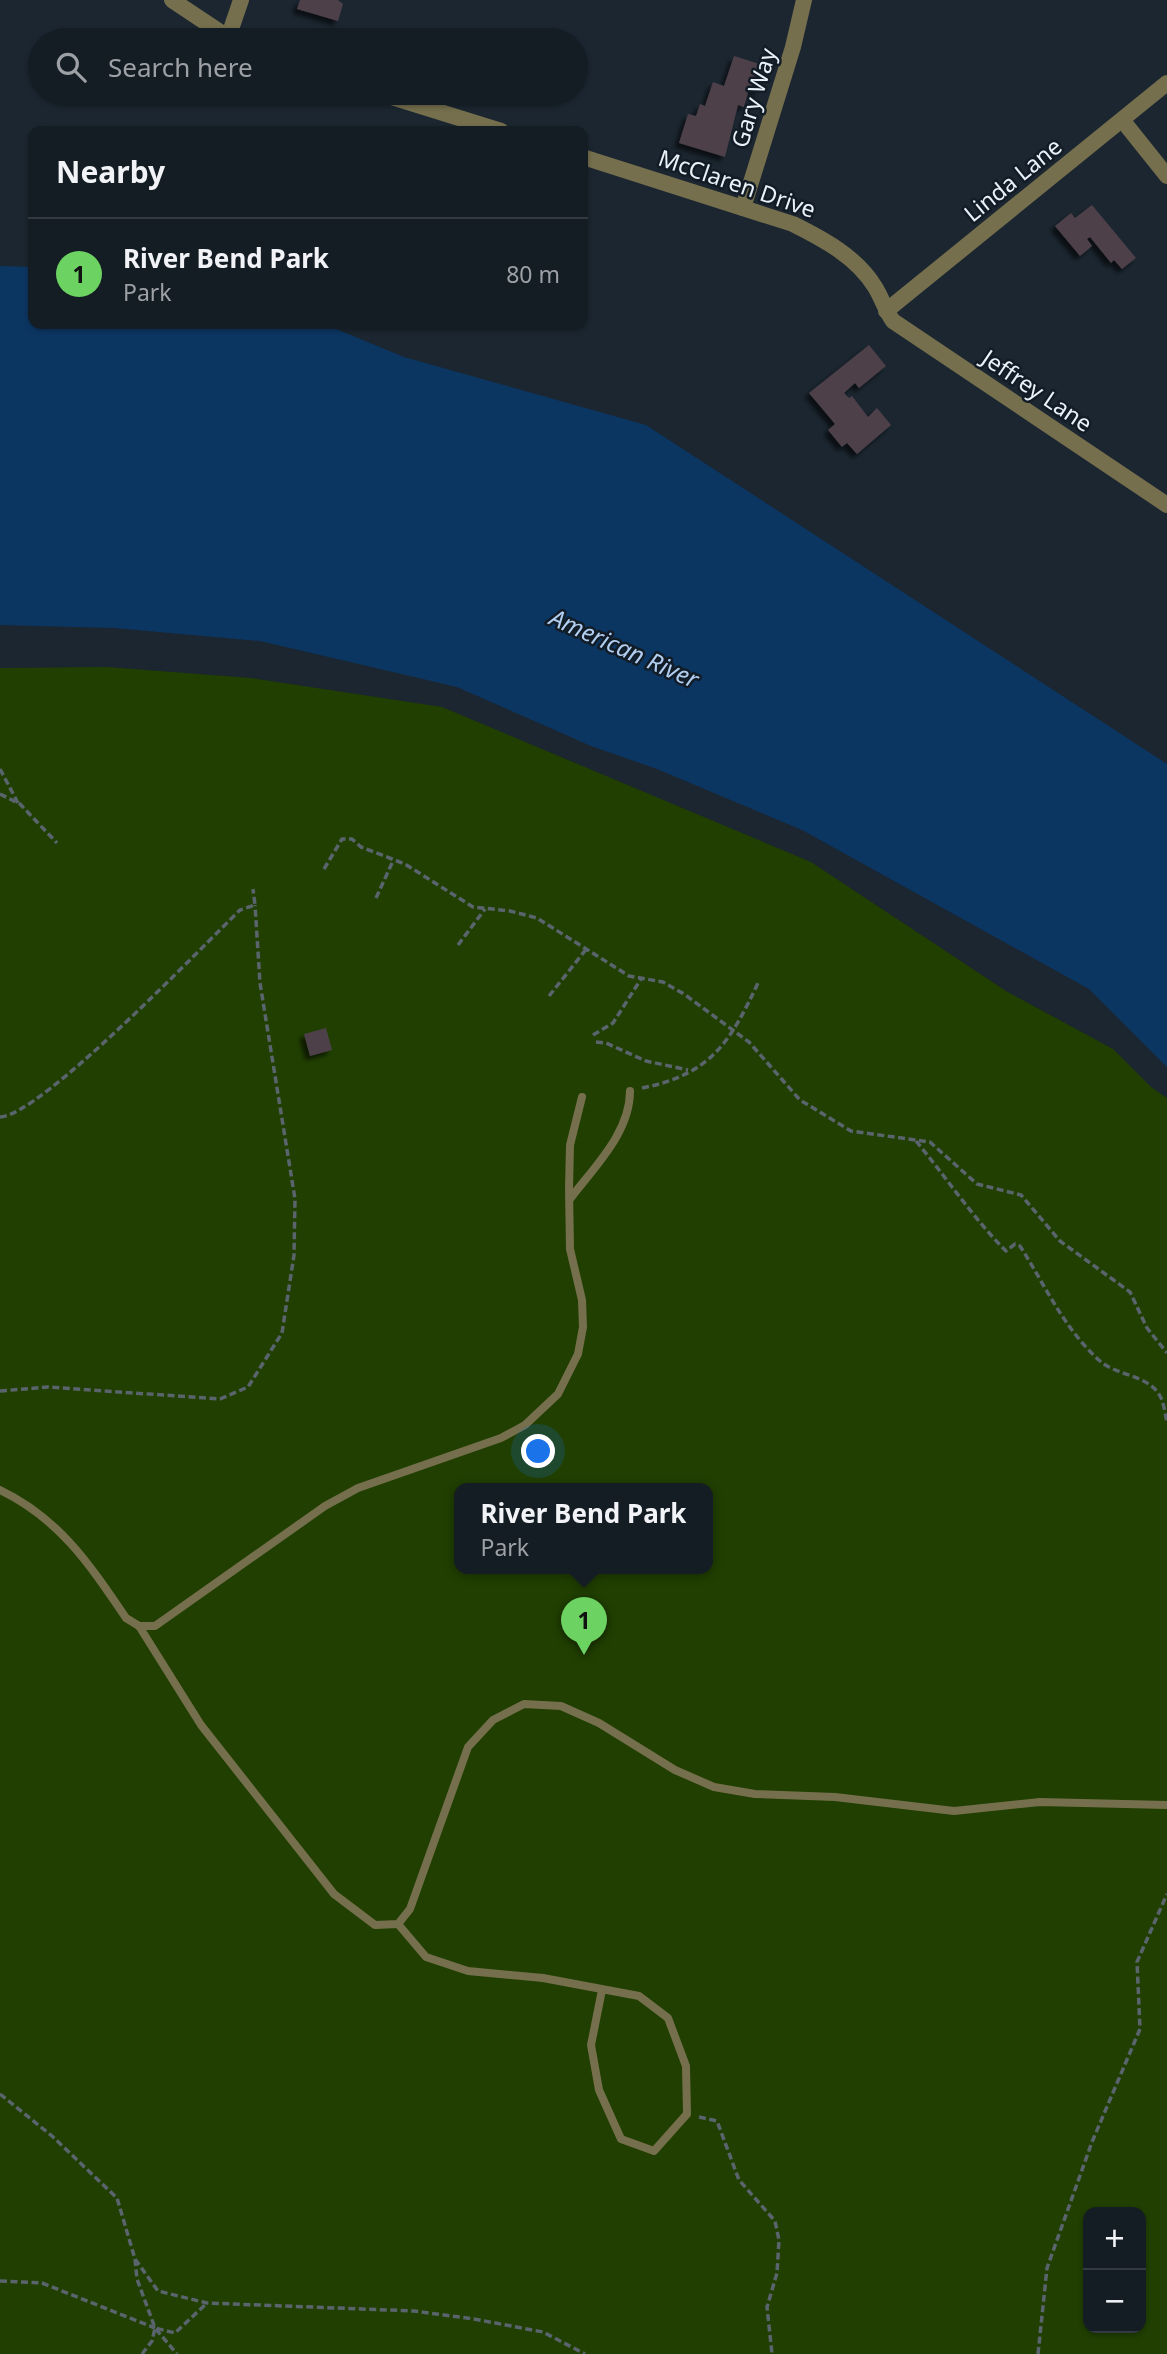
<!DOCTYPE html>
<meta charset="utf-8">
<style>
:root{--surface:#141c24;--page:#212931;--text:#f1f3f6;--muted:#9da1a6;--line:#333a41;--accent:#6cd362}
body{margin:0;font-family:"Noto Sans",sans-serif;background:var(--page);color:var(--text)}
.controls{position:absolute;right:21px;bottom:21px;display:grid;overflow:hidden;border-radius:14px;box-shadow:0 2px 5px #0004}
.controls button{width:63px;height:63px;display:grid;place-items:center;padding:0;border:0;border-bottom:2px solid var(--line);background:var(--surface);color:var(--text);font:35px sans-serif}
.you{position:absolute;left:539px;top:1452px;width:24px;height:24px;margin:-18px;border:5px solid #fff;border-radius:50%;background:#1a73e8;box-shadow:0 0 0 10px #1a73e833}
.badge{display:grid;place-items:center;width:46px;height:46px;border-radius:50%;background:var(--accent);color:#111;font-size:23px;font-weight:700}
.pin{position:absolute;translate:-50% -58px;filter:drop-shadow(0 2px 4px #0008)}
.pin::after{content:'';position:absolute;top:37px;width:24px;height:21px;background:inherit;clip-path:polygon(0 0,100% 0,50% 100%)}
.popup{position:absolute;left:454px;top:1483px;width:259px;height:91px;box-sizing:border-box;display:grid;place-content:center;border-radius:14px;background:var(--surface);filter:drop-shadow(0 2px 5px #0005);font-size:23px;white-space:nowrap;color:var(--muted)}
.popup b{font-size:26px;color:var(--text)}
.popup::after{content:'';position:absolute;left:50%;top:100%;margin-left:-14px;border:14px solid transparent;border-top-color:var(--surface)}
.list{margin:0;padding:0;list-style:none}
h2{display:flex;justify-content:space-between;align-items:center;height:91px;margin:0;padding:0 28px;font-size:30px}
h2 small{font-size:23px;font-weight:400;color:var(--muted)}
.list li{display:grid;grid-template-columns:46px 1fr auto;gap:21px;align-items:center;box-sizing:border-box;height:112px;padding:0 28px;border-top:2px solid var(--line)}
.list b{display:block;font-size:26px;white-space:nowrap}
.list p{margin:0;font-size:23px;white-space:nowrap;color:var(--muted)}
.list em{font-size:23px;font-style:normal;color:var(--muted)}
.icon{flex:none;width:38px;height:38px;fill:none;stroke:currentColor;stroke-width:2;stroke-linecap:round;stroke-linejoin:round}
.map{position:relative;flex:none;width:1167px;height:2354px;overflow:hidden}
.search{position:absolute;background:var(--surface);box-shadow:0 2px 5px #0004;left:28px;top:28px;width:560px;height:77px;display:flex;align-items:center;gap:18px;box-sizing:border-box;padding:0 24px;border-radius:38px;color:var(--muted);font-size:26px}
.panel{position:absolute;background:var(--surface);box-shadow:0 2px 5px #0004;left:28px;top:126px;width:560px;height:203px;border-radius:14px}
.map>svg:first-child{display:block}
.green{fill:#203f01;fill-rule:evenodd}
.water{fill:#0c3662}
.building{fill:#4d404a;filter:url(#shadow)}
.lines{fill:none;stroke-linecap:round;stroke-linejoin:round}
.path{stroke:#5a646d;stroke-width:3.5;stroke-dasharray:7 3.5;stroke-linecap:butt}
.service{stroke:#756f4d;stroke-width:8}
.minor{stroke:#756f4d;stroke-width:16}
.labels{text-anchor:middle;stroke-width:5;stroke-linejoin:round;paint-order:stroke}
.street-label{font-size:23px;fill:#eaf1f8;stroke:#121c26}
.water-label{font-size:24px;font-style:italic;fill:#b1cef0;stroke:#121c26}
</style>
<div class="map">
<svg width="1167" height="2354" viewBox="0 0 1167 2354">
<defs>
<filter id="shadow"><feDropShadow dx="-4.5" dy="4.5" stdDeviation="2" flood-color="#0009"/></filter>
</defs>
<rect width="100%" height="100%" fill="#1b2630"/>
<!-- green -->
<path class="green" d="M 107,667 L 251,678 L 442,707 L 811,862 L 1006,991 L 1113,1049 L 1151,1087 L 1167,1098 L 1167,2354 L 0,2354 L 0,668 ZM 460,1489 L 708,1489 L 708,1569 L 460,1569 ZM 1088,2212 L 1141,2212 L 1141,2328 L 1088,2328 Z"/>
<!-- water -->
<path class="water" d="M 0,266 L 33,267 L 33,324 L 324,324 L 404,357 L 646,425 L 1167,764 L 1167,1067 L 1089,989 L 802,830 L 657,769 L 591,746 L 457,687 L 260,641 L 114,628 L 0,625 Z"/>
<!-- building -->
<g class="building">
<path d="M 300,0 L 338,0 L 343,4 L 338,21 L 297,9 Z"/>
<path d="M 734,56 L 766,66 L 758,92 L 749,89 L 744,107 L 738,105 L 725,157 L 679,143 L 688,114 L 696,116 L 700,104 L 705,106 L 713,82 L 724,86 Z"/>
<path d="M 1092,205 L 1136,258 L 1122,269 L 1114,260 L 1111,263 L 1090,237 L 1087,239 L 1092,246 L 1080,256 L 1055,226 L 1071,213 L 1075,218 Z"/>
<path d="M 869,345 L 886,366 L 859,388 L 855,383 L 844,393 L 849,398 L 852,396 L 868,417 L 877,408 L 891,425 L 857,454 L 847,443 L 842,447 L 828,430 L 835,424 L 809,393 Z"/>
<path d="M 326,1028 L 332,1050 L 310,1056 L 304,1034 Z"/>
</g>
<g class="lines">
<!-- path -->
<g class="path">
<path d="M 0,769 L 18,803"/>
<path d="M 0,794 L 20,804 L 57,843"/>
<path d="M 324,869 L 342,839 L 352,839 L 361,847 L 405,864 L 473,907 L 510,911 L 537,918 L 629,976 L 663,982 L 684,994 L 749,1042 L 800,1100 L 851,1131 L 930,1142 L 977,1184 L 1021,1195 L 1060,1241 L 1130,1292 L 1147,1328 L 1167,1353"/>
<path d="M 376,898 L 393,861"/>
<path d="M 458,945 L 485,909"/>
<path d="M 549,996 L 588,947"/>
<path d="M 593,1035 L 613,1023 L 641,979"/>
<path d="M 596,1042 L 606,1043 L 646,1061 L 688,1070"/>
<path d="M 642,1088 C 713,1074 731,1040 759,981"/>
<path d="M 0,1117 C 40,1116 203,946 240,910 L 255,905 L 253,889"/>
<path d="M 916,1141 C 946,1177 973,1218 1006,1251 L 1015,1244 L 1020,1246 C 1045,1285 1064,1329 1100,1361 C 1117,1376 1149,1375 1160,1396 C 1164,1403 1165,1414 1167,1422"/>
<path d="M 0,1391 L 48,1387 L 220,1399 L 248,1387 L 282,1333 L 294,1255 L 295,1199 L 260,983 L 255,905"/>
<path d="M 0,2094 L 52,2136 L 117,2198 L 135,2259 L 158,2291 L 207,2303 L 414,2311 L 474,2319 L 543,2332 L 585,2354"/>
<path d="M 699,2117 L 717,2121 L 739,2180 L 775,2221 L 779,2240 L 777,2273 L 767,2307 L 772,2354"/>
<path d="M 135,2259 L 137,2279 L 155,2328 L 177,2354"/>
<path d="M 0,2281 L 42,2283 L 155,2328"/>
<path d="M 142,2354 L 152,2341 L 155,2328 L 175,2333 L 207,2303"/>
<path d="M 1038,2354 L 1047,2268 L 1092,2142 L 1140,2029 L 1137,1962 L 1167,1894"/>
</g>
<!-- service -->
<g class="service">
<path d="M 570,1199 C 594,1167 630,1133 630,1091"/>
<path d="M 0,1490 C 59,1518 90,1565 126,1618 L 139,1626 L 155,1626 L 325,1506 L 358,1488 L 501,1438 L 525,1425 L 558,1394 L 578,1354 L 583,1327 L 582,1300 L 570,1249 L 569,1189 L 570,1145 L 582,1097"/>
<path d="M 139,1626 L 201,1725 L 334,1894 L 375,1925 L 398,1924 L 410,1909 L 468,1747 L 493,1720 L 524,1704 L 561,1706 L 599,1723 L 675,1770 L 714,1787 L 755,1794 L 835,1797 L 954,1811 L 1040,1802 L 1167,1805"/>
<path d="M 398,1924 L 426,1957 L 468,1971 L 543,1978 L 639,1996 L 668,2018 L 686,2066 L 687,2114 L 654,2151 L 621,2139 L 599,2090 L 591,2045 L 602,1990"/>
</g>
<!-- minor -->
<g class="minor">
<path d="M 172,0 L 232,40"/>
<path d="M 228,38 L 241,0"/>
<path d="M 379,93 L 501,131"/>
<path d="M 1123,121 L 1167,176"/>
<path d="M 583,157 L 793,224 C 823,239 857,257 875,287 C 882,298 885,310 893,321 L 1167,505"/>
<path d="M 743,208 L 793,47 L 804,0"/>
<path d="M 886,311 L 1167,83"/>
</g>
</g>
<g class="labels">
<!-- street labels -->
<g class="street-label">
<text transform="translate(754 98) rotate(-73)" y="8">Gary Way</text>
<text transform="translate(1013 180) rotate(-39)" y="8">Linda Lane</text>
<text transform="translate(737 184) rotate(19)" y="8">McClaren Drive</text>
<text transform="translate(1037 391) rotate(34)" y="8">Jeffrey Lane</text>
</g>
<!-- water labels -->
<g class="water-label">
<text transform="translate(624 649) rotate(24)" y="8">American River</text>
</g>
</g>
</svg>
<div class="controls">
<button>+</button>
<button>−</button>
</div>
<div class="you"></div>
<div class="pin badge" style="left:584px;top:1655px">1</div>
<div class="popup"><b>River Bend Park</b>Park</div>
<div class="search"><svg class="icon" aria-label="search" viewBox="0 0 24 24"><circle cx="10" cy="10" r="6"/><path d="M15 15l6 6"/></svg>Search here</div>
<section class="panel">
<h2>Nearby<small></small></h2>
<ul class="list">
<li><span class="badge">1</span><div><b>River Bend Park</b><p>Park</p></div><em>80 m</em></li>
</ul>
</section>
</div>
